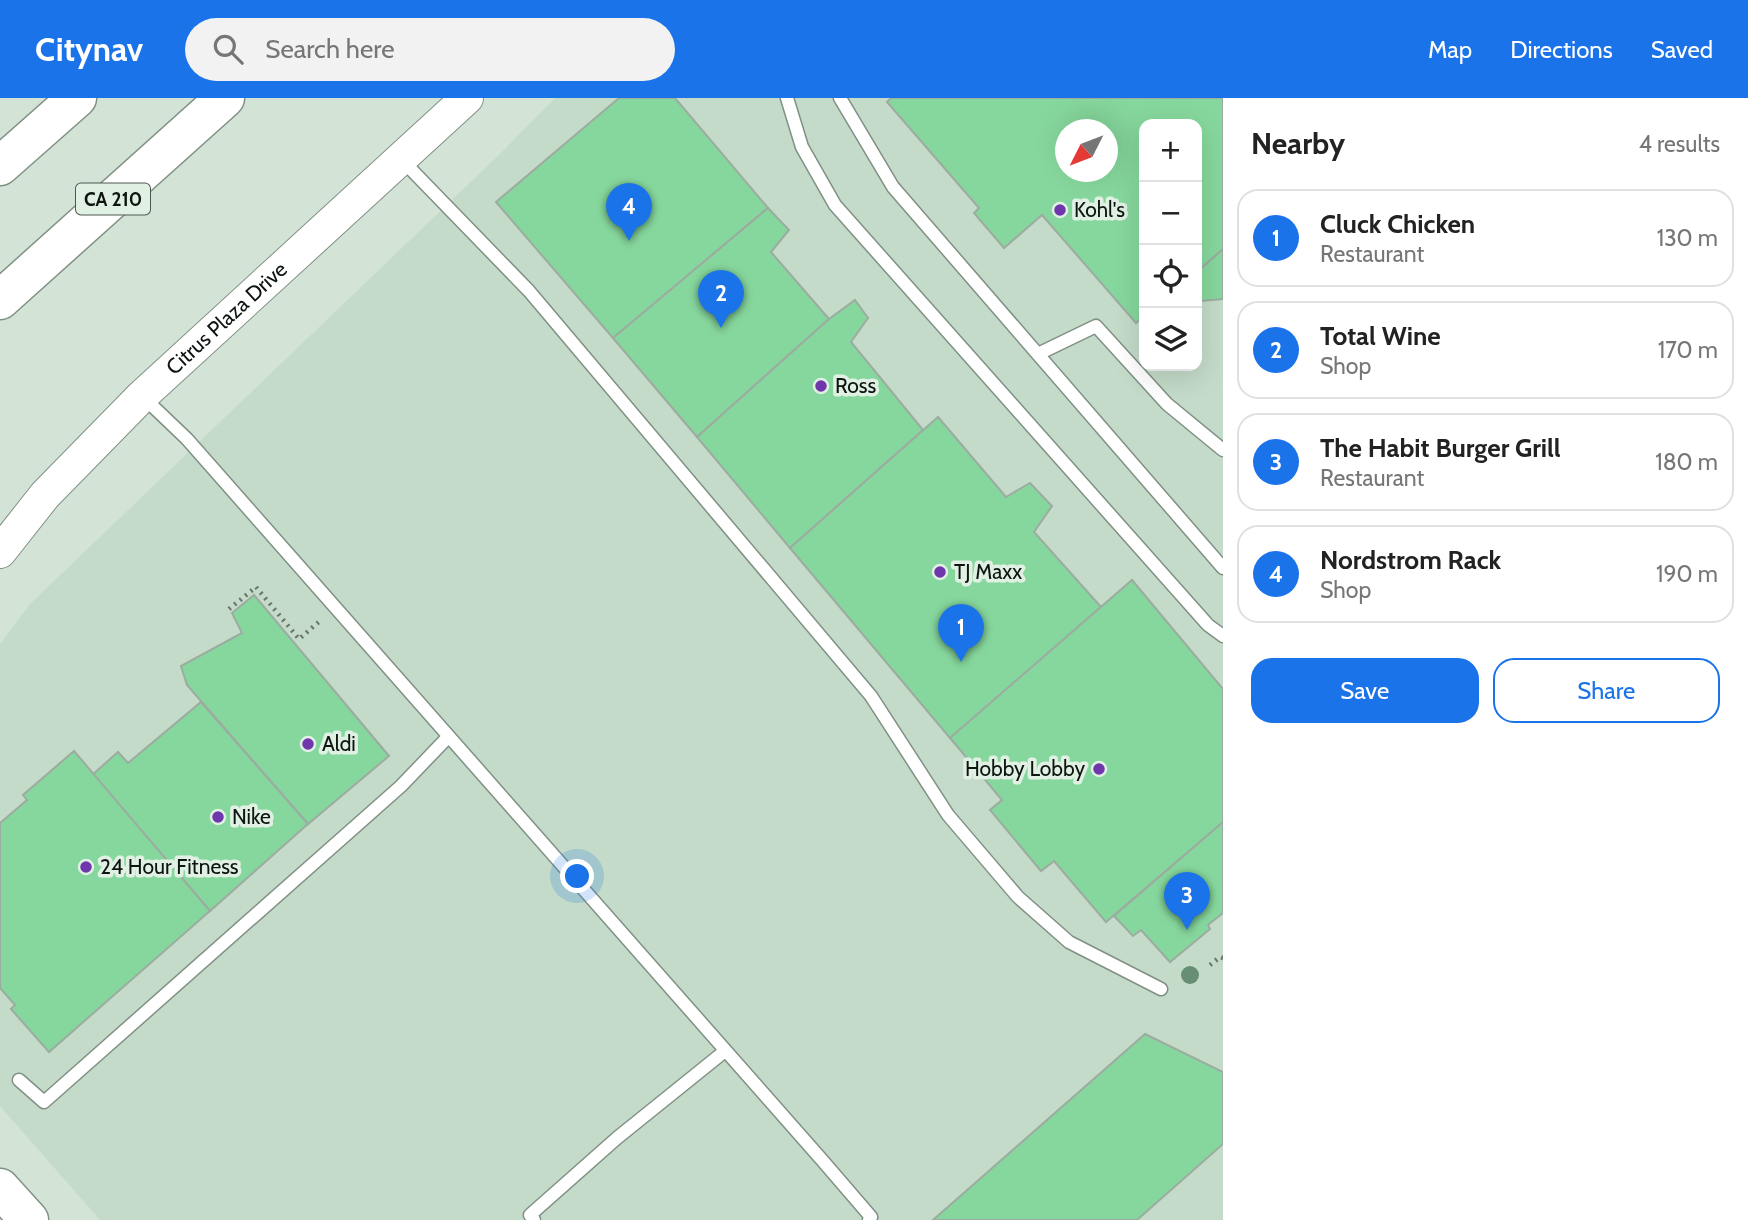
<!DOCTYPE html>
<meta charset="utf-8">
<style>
:root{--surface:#fff;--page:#f2f2f2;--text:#222;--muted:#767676;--line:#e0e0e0;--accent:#1a73e8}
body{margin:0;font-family:Cabin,sans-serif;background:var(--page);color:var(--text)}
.controls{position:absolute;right:21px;top:21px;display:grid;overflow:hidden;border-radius:14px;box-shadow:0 7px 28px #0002}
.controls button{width:63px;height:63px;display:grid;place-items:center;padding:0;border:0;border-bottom:2px solid var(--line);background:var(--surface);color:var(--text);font:35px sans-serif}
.compass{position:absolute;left:1055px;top:21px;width:63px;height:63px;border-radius:50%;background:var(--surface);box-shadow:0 7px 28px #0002;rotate:228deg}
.you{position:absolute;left:578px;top:779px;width:24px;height:24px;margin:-18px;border:5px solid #fff;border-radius:50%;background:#1a73e8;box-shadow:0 0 0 10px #1a73e833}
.badge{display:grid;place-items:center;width:46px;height:46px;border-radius:50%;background:var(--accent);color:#fff;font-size:23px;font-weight:700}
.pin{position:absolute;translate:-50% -58px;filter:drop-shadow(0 2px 4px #0008)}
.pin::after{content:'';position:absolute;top:37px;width:24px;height:21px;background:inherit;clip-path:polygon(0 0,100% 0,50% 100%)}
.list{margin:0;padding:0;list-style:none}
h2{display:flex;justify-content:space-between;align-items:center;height:91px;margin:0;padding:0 28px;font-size:30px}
h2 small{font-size:23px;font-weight:400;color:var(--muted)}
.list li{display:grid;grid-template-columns:46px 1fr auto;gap:21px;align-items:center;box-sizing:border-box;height:98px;margin:0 14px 14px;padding:0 14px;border:2px solid var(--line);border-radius:21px}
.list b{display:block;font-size:26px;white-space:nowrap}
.list p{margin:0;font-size:23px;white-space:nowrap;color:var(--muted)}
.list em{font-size:23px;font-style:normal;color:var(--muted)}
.actions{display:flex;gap:14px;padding:21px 28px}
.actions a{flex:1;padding:16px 0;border:2px solid var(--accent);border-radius:21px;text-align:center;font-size:24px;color:var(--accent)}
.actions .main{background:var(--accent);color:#fff}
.icon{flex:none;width:38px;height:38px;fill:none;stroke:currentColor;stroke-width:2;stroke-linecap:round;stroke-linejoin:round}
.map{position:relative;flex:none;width:1223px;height:1122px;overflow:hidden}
header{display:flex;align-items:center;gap:42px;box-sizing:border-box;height:98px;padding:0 35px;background:var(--accent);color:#fff}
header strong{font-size:33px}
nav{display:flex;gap:38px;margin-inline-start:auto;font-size:24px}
.search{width:490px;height:63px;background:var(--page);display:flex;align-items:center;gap:18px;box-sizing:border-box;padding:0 24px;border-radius:38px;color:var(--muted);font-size:26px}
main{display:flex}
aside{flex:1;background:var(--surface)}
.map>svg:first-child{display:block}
.built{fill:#c4dbc9;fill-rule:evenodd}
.building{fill:#86d79d;stroke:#9caca0;stroke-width:2;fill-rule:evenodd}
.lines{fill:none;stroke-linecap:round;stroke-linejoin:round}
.service-casing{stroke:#819084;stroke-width:15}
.tertiary-casing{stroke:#819084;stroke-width:34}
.primary-casing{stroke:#819084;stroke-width:41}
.motorway-casing{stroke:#819084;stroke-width:41}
.path{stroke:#69746b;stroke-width:4.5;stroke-dasharray:2 5;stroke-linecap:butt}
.service{stroke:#fff;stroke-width:12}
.tertiary{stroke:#fff;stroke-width:32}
.primary{stroke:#fff;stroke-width:38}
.motorway{stroke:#fff;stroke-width:38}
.tree{fill:#678f76}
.poi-dot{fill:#7037ad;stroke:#e0f1e4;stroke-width:2.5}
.labels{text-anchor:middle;stroke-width:7;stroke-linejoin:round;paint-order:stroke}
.shield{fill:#e0f1e4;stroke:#4d564f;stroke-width:2}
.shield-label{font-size:19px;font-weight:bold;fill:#0e140f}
.poi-label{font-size:21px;fill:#0e140f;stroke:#e0f1e4;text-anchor:start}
.street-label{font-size:21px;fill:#0e140f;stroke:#e0f1e4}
</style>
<header>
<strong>Citynav</strong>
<div class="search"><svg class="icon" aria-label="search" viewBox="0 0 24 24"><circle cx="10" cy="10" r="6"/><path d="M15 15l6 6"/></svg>Search here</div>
<nav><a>Map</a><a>Directions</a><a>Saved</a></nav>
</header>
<main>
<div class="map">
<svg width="1223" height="1122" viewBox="0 0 1223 1122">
<rect width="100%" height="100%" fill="#d3e4d7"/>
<!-- built -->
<path class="built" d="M 555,0 L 1223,0 L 1223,1122 L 100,1122 L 0,1008 L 0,546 L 30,506 L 501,55 ZM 1144,26 L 1197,26 L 1197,268 L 1144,268 ZM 1066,32 L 1108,32 L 1108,74 L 1066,74 Z"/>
<!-- building -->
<g class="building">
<path d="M 619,0 L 675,0 L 768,110 L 613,240 L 496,104 Z"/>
<path d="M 891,0 L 1223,0 L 1223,151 L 1197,174 L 1197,26 L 1144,26 L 1144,218 L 1136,225 L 1042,117 L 1004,150 L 974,115 L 979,110 L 887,4 ZM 1066,32 L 1108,32 L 1108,74 L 1066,74 Z"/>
<path d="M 768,110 L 789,132 L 771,154 L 829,221 L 697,339 L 613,240 Z"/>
<path d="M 1223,151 L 1223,201 L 1201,203 L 1197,198 L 1197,174 Z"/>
<path d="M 855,202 L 868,220 L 851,244 L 923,332 L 790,450 L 697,339 L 829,221 Z"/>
<path d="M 938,319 L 1006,399 L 1030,385 L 1052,408 L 1034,434 L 1101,509 L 950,640 L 790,450 Z"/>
<path d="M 1132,482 L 1223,591 L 1223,724 L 1106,824 L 1054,763 L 1041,773 L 990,712 L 1002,702 L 950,640 Z"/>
<path d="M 254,497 L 389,658 L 308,726 L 187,587 L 181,568 L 242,535 L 232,515 Z"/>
<path d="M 201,604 L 308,726 L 210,813 L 92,677 L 118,654 L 128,665 Z"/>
<path d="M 74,653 L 210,813 L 49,954 L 11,911 L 15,907 L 0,890 L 0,725 L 27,702 L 23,697 Z"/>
<path d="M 1223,724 L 1223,815 L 1208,827 L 1210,831 L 1170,864 L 1141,832 L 1133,838 L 1114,818 Z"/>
<path d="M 1145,936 L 1223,974 L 1223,1046 L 1137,1122 L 933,1122 Z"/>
</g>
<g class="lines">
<!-- service casing -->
<g class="service-casing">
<g id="service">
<path d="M 787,0 L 802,49 L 835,107 L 1208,527 L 1223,538"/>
<path d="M 840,0 L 893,89 L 1223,470"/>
<path d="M 401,61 L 529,193 L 871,598 L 948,717 L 1018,799 L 1069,844 L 1161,891"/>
<path d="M 1038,256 L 1096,228 L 1167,306 L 1223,352"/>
<path d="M 142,298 L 187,341 L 822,1062 L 871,1119 L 869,1122"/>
<path d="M 19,982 L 44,1004 L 401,688 L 448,639"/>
<path d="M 534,1122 L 530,1117 L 617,1040 L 725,953"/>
</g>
</g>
<!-- tertiary casing -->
<g class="tertiary-casing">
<g id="tertiary">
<path id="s1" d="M 0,454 L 45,397 L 142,298 L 467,0"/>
</g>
</g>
<!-- primary casing -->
<g class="primary-casing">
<path id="primary" d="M 0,1090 L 29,1122"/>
</g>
<!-- motorway casing -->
<g class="motorway-casing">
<g id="motorway">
<path d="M 0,68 L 77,0"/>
<path d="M 0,202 L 225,0"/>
</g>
</g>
<!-- path -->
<g class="path">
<path d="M 229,511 L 256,489 L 299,541 L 320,523"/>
<path d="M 1210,867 L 1220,859 L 1223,860"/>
</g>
<!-- service -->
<use href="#service" class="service"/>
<!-- tertiary -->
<use href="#tertiary" class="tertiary"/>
<!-- primary -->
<use href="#primary" class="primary"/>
<!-- motorway -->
<use href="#motorway" class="motorway"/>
</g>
<!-- trees -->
<circle class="tree" cx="1190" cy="877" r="9"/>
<!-- markers -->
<g class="poi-dot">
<circle cx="1060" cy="112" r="7"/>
<circle cx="821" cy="288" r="7"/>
<circle cx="940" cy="474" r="7"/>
<circle cx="308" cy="646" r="7"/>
<circle cx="1099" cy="671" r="7"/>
<circle cx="218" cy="719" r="7"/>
<circle cx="86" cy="769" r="7"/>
</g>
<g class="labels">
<!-- shield labels -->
<rect class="shield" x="76" y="85.5" width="74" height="31" rx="5"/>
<g class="shield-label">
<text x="113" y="108">CA 210</text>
</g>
<!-- poi labels -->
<g class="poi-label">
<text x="1074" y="119">Kohl's</text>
<text x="835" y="295">Ross</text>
<text x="954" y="481">TJ Maxx</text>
<text x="322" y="653">Aldi</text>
<text x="1085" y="678" text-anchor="end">Hobby Lobby</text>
<text x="232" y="726">Nike</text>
<text x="100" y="776">24 Hour Fitness</text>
</g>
<!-- street labels -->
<g class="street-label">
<text dy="7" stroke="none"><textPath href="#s1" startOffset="326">Citrus Plaza Drive</textPath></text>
</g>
</g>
</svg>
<div class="controls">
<button>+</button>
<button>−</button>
<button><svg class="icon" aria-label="locate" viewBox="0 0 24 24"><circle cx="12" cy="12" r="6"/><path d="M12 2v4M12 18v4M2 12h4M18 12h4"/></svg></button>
<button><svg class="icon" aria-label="layers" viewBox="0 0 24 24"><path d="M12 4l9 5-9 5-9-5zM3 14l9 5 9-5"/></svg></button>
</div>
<svg class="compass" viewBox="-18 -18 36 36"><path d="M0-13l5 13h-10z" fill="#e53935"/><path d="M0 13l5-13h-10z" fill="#767676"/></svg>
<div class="you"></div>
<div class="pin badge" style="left:961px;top:564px">1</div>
<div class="pin badge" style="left:721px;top:230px">2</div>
<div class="pin badge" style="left:1187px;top:832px">3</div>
<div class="pin badge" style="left:629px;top:143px">4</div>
</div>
<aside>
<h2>Nearby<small>4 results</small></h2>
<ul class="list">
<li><span class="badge">1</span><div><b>Cluck Chicken</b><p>Restaurant</p></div><em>130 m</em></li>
<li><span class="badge">2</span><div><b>Total Wine</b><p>Shop</p></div><em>170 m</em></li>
<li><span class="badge">3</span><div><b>The Habit Burger Grill</b><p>Restaurant</p></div><em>180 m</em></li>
<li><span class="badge">4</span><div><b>Nordstrom Rack</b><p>Shop</p></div><em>190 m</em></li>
</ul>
<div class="actions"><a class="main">Save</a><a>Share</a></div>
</aside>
</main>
